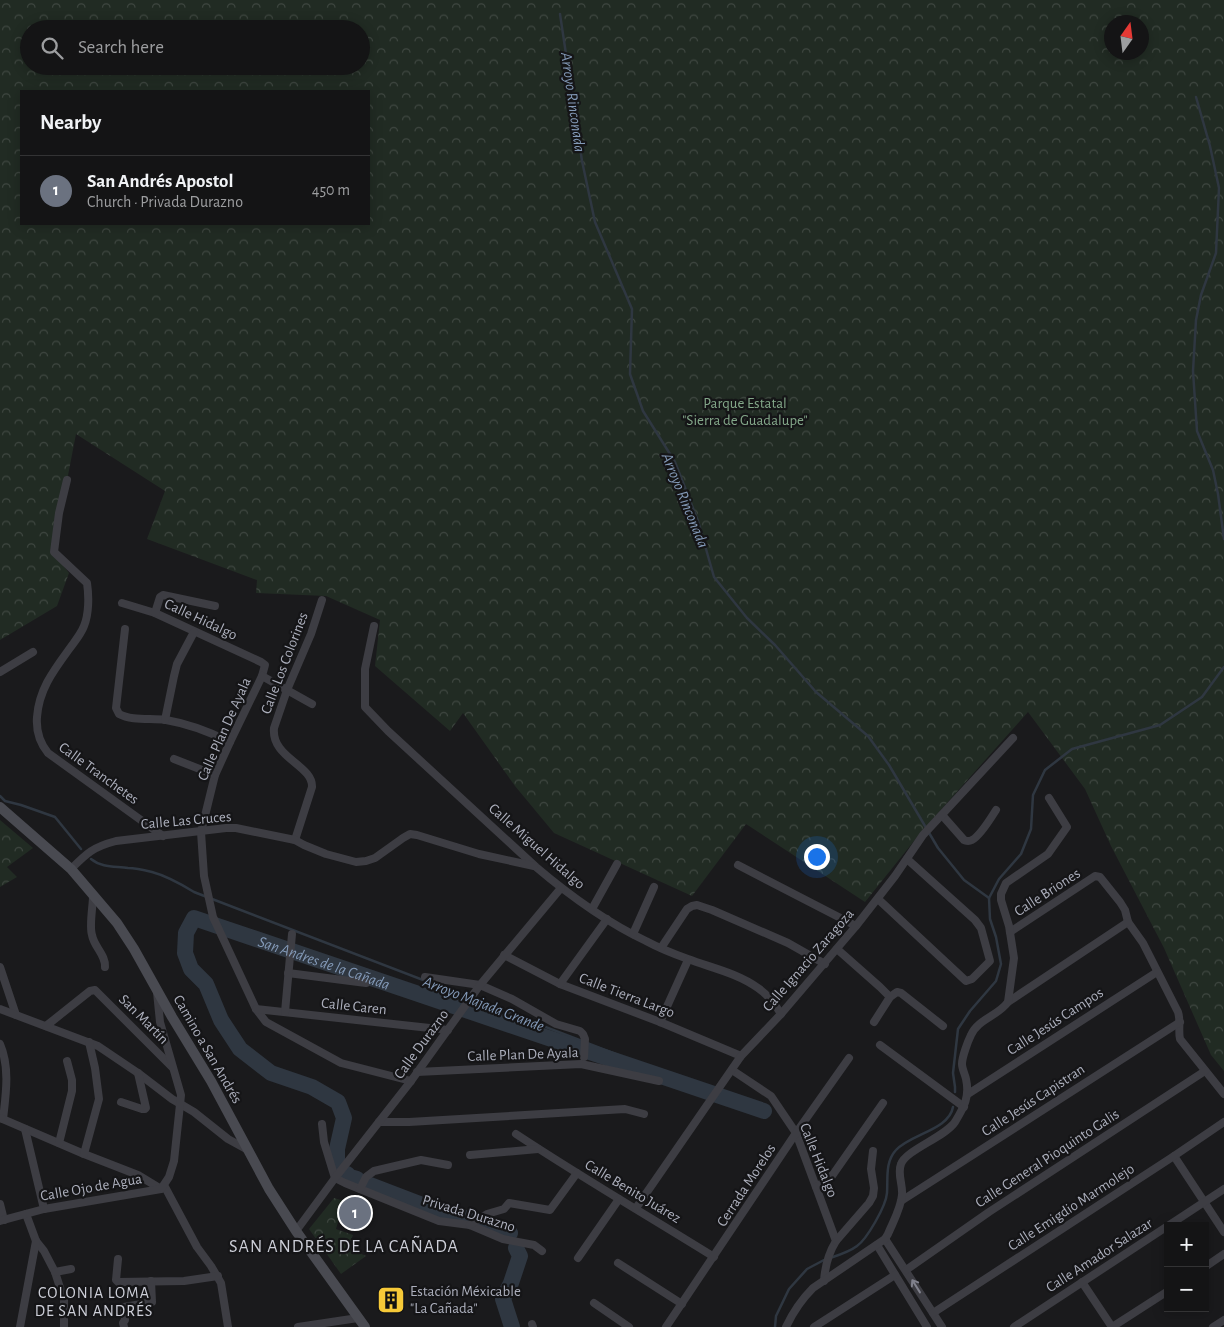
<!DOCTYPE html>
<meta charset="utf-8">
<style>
:root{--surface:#141415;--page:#1d1d1e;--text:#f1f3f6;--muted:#9d9ea0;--line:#333334;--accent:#1a73e8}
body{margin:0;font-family:"Alegreya Sans",sans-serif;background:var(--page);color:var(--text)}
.controls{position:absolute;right:15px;bottom:15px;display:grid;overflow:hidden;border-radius:0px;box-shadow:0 2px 12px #0003}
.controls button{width:45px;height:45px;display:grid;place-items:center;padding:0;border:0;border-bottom:1px solid var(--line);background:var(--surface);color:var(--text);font:25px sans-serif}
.compass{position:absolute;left:1104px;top:15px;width:45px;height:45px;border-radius:50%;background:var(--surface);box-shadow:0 2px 12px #0003;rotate:14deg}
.you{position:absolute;left:816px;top:856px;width:18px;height:18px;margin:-12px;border:4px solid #fff;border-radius:50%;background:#1a73e8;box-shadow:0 0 0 8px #1a73e833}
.badge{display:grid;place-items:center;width:32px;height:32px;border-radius:50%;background:var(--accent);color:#fff;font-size:16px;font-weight:700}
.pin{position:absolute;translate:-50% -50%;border:2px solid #fff;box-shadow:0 1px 5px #0006}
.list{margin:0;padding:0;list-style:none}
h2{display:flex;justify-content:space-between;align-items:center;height:65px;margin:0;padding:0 20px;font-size:21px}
h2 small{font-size:16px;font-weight:400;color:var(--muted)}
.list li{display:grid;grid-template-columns:32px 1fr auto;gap:15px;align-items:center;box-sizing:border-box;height:70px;padding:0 20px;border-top:1px solid var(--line)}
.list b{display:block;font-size:19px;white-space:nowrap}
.list p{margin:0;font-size:16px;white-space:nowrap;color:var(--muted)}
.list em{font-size:16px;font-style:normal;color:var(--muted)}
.icon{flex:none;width:28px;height:28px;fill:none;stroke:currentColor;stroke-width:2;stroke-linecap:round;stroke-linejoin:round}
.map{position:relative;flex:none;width:1224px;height:1327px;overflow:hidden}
.search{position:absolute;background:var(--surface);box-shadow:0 2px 12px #0003;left:20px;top:20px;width:350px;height:55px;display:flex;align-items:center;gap:12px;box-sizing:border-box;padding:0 18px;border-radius:28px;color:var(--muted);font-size:19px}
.panel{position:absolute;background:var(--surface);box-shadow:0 2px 12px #0003;left:20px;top:90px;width:350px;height:135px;border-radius:0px}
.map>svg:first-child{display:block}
.park{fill:url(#park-crowns);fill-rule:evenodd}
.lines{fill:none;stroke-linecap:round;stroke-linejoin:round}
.stream{stroke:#2f3741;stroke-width:2.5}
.river{stroke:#2f3741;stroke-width:16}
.street{stroke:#3d3d43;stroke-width:8}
.secondary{stroke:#494a51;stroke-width:10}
.oneway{stroke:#80818c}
.labels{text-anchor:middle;stroke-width:4.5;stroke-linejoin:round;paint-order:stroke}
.park-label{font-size:15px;fill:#83a789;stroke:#151517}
.street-label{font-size:15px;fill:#acafbc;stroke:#151517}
.poi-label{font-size:15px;fill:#acafbc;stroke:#151517;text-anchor:start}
.water-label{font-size:16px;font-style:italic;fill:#8399b7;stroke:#151517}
.neighbourhood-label{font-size:16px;letter-spacing:1px;fill:#cdcfd8;stroke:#151517}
.quarter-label{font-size:18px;letter-spacing:1px;fill:#cdcfd8;stroke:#151517}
</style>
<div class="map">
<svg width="1224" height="1327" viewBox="0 0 1224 1327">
<defs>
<pattern id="park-crowns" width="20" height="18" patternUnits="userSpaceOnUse" patternTransform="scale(1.25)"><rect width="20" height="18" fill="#212b23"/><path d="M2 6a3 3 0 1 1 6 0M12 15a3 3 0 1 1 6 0" fill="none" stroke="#3f4741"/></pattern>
</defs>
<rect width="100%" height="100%" fill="#1a1a1c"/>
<!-- park -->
<g class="park">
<path d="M 0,0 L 1224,0 L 1224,1071 L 1211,1055 L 1164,948 L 1111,846 L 1085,789 L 1028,712 L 922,831 L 865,902 L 746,824 L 692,896 L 554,833 L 515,786 L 463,713 L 450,731 L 375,666 L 380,620 L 326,596 L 256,593 L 257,580 L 147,539 L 165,491 L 76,434 L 53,553 L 69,573 L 57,606 L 0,640 ZM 1112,22 L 1142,22 L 1142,52 L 1112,52 ZM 29,29 L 361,29 L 361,66 L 29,66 ZM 21,91 L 369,91 L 369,224 L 21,224 Z"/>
<path d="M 0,820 L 33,848 L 7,867 L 17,877 L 0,887 Z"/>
<path d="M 334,1198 L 344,1201 L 336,1229 L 353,1235 L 348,1248 L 366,1256 L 341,1274 L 309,1229 Z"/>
</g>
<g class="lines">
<!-- stream -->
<g class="stream">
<path d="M 560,14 L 582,161 L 595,222 L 632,309 L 630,374 L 643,411 L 675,462 L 698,521 L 714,577 L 747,618 L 775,645 L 816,692 L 868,736 L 889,765 L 938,848 L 964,880 L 989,898"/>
<path d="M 1196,97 L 1210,146 L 1219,188 L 1216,253 L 1201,295 L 1196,320 L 1193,371 L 1197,431 L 1213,470 L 1218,494 L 1224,539"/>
<path d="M 0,796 L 5,801 L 21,805 L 55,817 L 81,849"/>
<path d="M 91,859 C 102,868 116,866 128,868 C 136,868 144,870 152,872 C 167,876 181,884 194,892 L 582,1041"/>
<path d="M 587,1043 L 713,1092"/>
<path d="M 955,1092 L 955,1087 L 953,1073 L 958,1029 L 970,1011 L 996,981 L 1001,964 L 996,937 L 990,919 L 989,898 L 999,879 L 1021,854 L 1031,829 L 1033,795 L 1045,770 L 1072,749 L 1160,725 L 1202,697 L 1224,667"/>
<path d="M 718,1094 L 764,1111"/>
<path d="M 830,1258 C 839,1255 849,1252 857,1246 C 867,1239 886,1206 887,1193 C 888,1178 885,1162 896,1150 C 910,1134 949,1130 953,1107"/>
<path d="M 775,1327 L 776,1316 L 789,1289 L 807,1269 L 824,1260"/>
</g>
<!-- river -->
<g class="river">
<path id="s1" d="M 337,1163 L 337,1149 L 344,1118 L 338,1102 L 312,1087 L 271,1073 L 240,1049 L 221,1020 L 206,984 L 191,969 L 185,953 L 186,933 L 194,918 L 764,1111"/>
<path d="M 347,1174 L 350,1177 L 357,1179"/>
<path d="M 370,1185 L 430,1208 L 468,1219"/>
<path d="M 485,1223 L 493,1225 L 510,1233"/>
<path d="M 512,1327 L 503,1299 L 511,1283 L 520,1256 L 516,1248"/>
</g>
<!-- street -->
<g class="street">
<path d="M 67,480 L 59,513 L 54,552 L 87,583 C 89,596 89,614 84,626 C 81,634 75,641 70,648 C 54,670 39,689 37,717 C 36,730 39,742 48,753 L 163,836"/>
<path d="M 122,603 L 155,613 L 261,662 L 265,665 L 262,676 L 230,742 L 215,775 L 201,832 L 204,876 L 213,917 L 256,1009 L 266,1022 L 341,1063 L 411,1081"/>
<path d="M 155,613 L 160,597 L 163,595 L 215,606"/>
<path d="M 374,626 L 365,669 L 365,707 L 388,731 L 536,867 C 569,895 606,922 646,941 C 659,948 674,954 688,959 C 712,968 737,973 758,988 C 768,995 775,1004 781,1014"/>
<path d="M 125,629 L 116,708 L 119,714 C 132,721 151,718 166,720 C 190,724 208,731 230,742"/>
<path d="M 0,672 L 33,652"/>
<path d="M 262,676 L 312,704"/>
<path d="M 165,720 L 174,676 L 177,664 L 194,632"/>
<path d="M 174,759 L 215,775"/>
<path d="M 942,815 L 964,840 C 967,841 968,842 972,840 C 980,836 991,818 996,810"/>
<path d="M 295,840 L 312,787 C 313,765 271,758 274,728 L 287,690 L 311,634 L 322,600"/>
<path d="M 738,865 L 856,926"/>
<path d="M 71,869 C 87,853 93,847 116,841 L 226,828 L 236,828 L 295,840 L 304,845 L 326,854 L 356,862 L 366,861 L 375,858 L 403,838 L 410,834 L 417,835 L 479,854 L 534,866"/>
<path d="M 93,896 C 93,906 89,926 92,935 C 94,947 106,955 105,967"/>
<path d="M 878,899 L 966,981 L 972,979 L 990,961 L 981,928 L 975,920 L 907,859"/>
<path d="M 592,909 L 617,864"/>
<path d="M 1010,932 L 1095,876 L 1100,877 L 1120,902 L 1125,910 L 1128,922 L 1143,943 L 1178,1012 C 1181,1021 1178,1030 1180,1039 L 1224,1094"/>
<path d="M 633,934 L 654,887"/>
<path d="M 661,948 L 687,909 L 692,906 L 697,905 L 712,910 L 788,943 L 825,964"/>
<path d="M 837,949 L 880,987 L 890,997"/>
<path d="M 504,955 L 560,984 L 660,1022 L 741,1056"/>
<path d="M 0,967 L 16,1015"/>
<path d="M 288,973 L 366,983"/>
<path d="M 425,977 L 480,985 L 512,999 L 556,1024 L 580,1031 L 583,1034 L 585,1039 L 584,1057"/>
<path d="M 560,984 L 607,919"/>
<path d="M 1008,1002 L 1128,922"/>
<path d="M 0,1009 L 98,1046 L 138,1073 L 172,1099 L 194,1112 L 228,1139 L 248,1150"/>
<path d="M 256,1009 L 448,1030"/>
<path d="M 285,1012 L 292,934"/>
<path d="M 660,1022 L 688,960"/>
<path d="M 874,1022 L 890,997 L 897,992 L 901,993 L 943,1026"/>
<path d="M 46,1026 L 90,991 L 95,990 L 172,1067"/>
<path d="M 0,1044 C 10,1067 6,1094 3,1119"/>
<path d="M 880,1045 L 964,1107"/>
<path d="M 732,1070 L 771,1096 L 796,1133 L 836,1241 C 828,1254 825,1266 824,1281"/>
<path d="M 417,1072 L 581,1064 L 659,1081"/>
<path d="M 968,1094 L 1157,972"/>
<path d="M 121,1102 L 142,1109 L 145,1109 L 146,1108 L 138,1073"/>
<path d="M 0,1118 L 84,1154 L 138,1175 L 161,1189 L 165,1187 L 197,1247 L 211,1266 L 221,1283 L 228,1327"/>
<path d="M 379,1122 L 409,1122 L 625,1109 L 644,1114"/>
<path d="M 322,1124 L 324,1142 L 335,1178 L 345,1183 L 439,1221 L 470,1225 L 503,1239 L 534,1245 L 542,1251"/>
<path d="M 25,1129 L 44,1209"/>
<path d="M 516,1134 C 581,1177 648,1216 714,1257"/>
<path d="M 59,1143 L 72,1091 L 72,1080 L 67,1061"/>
<path d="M 84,1154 L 99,1099 L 95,1068 L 89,1042"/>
<path d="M 470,1155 L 538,1149"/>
<path d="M 1174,1156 L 1224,1232"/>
<path d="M 816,1187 L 831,1177 L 834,1173 L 883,1103"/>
<path d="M 360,1189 L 366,1177 L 374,1171 L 421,1160 L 448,1165"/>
<path d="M 901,1201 L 1180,1022"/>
<path d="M 0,1204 L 4,1220"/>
<path d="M 636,1208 L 741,1056 L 781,1014 L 856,926 L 895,876 L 923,835 L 1013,738"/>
<path d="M 26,1214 L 36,1241 L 44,1251 L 55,1272 L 64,1300 L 64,1327"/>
<path d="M 0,1221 L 44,1209 L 161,1189 L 169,1177 L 174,1161 L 181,1095 L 160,1022 L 157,992"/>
<path d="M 470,1225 L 487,1214 L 504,1209 L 509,1203 L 550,1210 L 577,1173"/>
<path d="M 296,1231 L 335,1178 L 411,1081 L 480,985 L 561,888"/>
<path d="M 885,1239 L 942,1327"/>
<path d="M 836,1241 L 869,1203 L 873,1196 L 874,1188 L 871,1169 L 873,1151"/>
<path d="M 877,1245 L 927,1327"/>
<path d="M 578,1258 L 619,1199"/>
<path d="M 118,1259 L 116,1280 L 118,1282 L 184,1281 L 218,1276"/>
<path d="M 618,1263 L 682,1304"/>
<path d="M 1205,1267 L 1224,1254"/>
<path d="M 906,1270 L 989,1212 L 1205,1071"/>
<path d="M 55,1272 L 71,1269"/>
<path d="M 1082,1282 L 1112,1327"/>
<path d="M 594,1303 L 629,1327"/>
<path d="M 933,1313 L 1174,1156 L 1224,1122"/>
<path d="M 532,1324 L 533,1327"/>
<path d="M 20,1327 L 36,1241"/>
<path d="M 124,1327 L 123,1323 L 125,1320 L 124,1307 L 152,1302 L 151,1281"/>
<path d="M 298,1327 L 358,1318"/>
<path d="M 666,1327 L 796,1133 L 849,1058"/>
<path d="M 786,1327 C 793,1312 802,1299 813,1288 L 885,1239 L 888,1234 C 893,1222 901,1208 902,1195 C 903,1184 897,1174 901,1164 C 906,1150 945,1137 955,1122 C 964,1107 970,1097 966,1079 C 965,1074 962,1069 962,1064 C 962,1057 968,1041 971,1035 C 978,1019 998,1016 1008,1002 L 1014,958 L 1009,926 L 1001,900 L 1001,894 L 1006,883 L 1048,854 L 1067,827 L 1049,798"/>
<path d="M 814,1327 L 895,1275"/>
<path d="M 1014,1327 L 1224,1189"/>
<path d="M 1112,1327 L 1168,1291"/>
<path d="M 1213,1327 L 1224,1320"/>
</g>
<!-- secondary -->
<path class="secondary" d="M 0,807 L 71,869 L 117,923 L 134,949 L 172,1017 L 211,1081 L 269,1189 L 296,1231 L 365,1327"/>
</g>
<!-- one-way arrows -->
<defs><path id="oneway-shaft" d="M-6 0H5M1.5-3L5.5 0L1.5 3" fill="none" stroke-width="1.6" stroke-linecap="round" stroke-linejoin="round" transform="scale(1.25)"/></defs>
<use class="oneway" href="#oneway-shaft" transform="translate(916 1286) rotate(-122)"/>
<!-- icons -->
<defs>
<g id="building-square" transform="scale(1.4375)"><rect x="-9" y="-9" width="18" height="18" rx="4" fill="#f6c938" stroke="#151517"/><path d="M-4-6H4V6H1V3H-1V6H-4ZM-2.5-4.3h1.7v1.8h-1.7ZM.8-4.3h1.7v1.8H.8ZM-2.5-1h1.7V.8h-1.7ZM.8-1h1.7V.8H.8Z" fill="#111"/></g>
</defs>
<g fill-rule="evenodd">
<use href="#building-square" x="391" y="1300"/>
</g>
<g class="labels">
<!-- park labels -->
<g class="park-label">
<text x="745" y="408">Parque Estatal<tspan x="745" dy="17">"Sierra de Guadalupe"</tspan></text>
</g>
<!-- street labels -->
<g class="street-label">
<text transform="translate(201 619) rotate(25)" y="5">Calle Hidalgo</text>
<text transform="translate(284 663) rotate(-69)" y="5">Calle Los Colorines</text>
<text transform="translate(224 729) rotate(-66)" y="5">Calle Plan De Ayala</text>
<text transform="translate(99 773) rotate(36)" y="5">Calle Tranchetes</text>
<text transform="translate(186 820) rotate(-5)" y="5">Calle Las Cruces</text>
<text transform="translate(537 846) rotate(41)" y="5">Calle Miguel Hidalgo</text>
<text transform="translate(1047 892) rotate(-33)" y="5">Calle Briones</text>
<text transform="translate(808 960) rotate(-49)" y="5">Calle Ignacio Zaragoza</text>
<text transform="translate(627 995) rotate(21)" y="5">Calle Tierra Largo</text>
<text transform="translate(354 1006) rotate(6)" y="5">Calle Caren</text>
<text transform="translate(144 1019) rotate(45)" y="5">San Martín</text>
<text transform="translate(1055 1021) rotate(-33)" y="5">Calle Jesús Campos</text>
<text transform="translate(421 1044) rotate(-54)" y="5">Calle Durazno</text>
<text transform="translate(208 1049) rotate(60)" y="5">Camino a San Andrés</text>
<text transform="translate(523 1054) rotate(-2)" y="5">Calle Plan De Ayala</text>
<text transform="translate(1033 1100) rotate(-33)" y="5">Calle Jesús Capistran</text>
<text transform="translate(1047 1158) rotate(-33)" y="5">Calle General Pioquinto Galis</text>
<text transform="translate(819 1160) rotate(68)" y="5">Calle Hidalgo</text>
<text transform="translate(746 1185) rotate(-57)" y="5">Cerrada Morelos</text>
<text transform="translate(91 1187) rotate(-10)" y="5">Calle Ojo de Agua</text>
<text transform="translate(633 1191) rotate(31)" y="5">Calle Benito Juárez</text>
<text transform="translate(1071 1207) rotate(-33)" y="5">Calle Emigdio Marmolejo</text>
<text transform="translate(469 1213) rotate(17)" y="5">Privada Durazno</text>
<text transform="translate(1099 1255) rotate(-33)" y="5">Calle Amador Salazar</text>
</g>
<!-- poi labels -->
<g class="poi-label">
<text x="410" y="1296">Estación Méxicable<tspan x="410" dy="17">"La Cañada"</tspan></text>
</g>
<!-- water labels -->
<g class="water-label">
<text transform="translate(574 102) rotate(82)" y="6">Arroyo Rinconada</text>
<text transform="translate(686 500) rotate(68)" y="6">Arroyo Rinconada</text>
<text dy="6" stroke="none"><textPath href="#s1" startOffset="462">San Andres de la Cañada</textPath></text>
<text transform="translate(484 1003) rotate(21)" y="6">Arroyo Majada Grande</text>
</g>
<!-- neighbourhood labels -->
<g class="neighbourhood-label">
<text x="94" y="1298">COLONIA LOMA<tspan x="94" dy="18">DE SAN ANDRÉS</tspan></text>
</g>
<!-- quarter labels -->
<g class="quarter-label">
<text x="344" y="1252">SAN ANDRÉS DE LA CAÑADA</text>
</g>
</g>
</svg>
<div class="controls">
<button>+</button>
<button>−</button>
</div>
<svg class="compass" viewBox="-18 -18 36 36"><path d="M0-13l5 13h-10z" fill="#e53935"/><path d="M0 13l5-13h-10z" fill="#9d9ea0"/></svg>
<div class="you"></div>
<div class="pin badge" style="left:355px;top:1213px;background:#6b7280">1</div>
<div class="search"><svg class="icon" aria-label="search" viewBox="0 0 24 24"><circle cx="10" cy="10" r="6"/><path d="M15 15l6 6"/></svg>Search here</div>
<section class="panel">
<h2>Nearby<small></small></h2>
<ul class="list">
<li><span class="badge" style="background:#6b7280">1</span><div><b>San Andrés Apostol</b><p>Church · Privada Durazno</p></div><em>450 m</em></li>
</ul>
</section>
</div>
